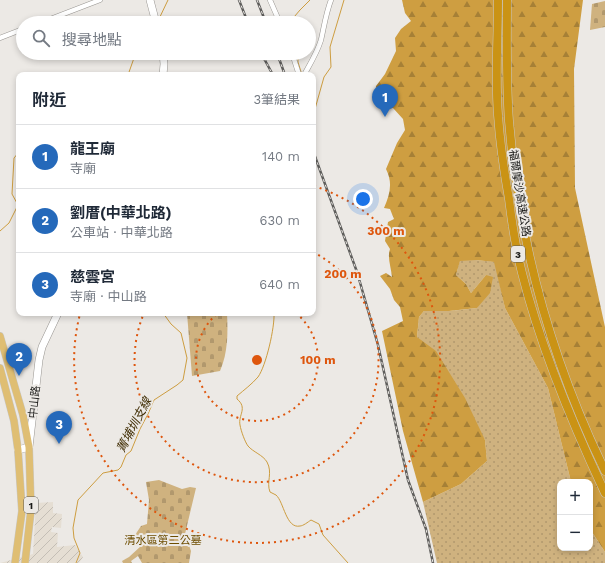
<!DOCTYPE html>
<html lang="zh-TW">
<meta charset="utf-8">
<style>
:root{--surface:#fff;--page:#f6f6f7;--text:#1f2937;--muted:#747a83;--line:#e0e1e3;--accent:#2569ba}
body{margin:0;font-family:"Work Sans","Noto Sans TC",sans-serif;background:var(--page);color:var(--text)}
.controls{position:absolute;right:12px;bottom:12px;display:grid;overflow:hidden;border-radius:8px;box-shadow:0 2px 6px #0003}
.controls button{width:36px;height:36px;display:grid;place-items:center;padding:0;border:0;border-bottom:1px solid var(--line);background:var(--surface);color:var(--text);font:20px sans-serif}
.you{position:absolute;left:363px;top:199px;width:14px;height:14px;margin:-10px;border:3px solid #fff;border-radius:50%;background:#1a73e8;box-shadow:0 0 0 6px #1a73e833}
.badge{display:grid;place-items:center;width:26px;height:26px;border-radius:50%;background:var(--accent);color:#fff;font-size:13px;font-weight:700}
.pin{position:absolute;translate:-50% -33px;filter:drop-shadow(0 1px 2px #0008)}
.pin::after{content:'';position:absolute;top:21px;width:14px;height:12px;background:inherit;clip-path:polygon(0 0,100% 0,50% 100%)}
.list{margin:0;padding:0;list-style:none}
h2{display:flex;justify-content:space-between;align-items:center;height:52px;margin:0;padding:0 16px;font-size:17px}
h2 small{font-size:13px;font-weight:400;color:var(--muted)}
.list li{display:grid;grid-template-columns:26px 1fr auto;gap:12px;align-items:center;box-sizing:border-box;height:64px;padding:0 16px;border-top:1px solid var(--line)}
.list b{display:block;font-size:15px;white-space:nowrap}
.list p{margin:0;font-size:13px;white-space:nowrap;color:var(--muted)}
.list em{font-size:13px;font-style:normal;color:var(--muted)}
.icon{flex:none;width:22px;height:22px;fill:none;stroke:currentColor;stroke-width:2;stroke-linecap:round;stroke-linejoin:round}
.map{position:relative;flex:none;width:605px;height:563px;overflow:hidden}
.search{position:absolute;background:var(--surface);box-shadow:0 2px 6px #0003;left:16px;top:16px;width:300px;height:44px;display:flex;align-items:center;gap:10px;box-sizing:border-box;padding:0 14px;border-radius:22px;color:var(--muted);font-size:15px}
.panel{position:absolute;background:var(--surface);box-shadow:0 2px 6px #0003;left:16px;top:72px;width:300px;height:244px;border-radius:8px}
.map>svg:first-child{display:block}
.industrial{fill:url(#industrial-furrows)}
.grass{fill:url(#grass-dots)}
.forest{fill:url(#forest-firs)}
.cemetery{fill:url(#cemetery-stones)}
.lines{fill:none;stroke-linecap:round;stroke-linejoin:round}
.stream{stroke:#cd9d40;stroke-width:1}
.street-casing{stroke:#979490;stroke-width:5.5}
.secondary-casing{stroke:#979490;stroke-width:8}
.primary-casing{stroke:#c8c8c8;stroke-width:8}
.highway-casing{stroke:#c8c8c8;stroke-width:9}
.street{stroke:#fff;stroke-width:4.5}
.secondary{stroke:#fff;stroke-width:7}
.primary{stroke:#dfbe73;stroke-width:7}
.highway{stroke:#ca9315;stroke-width:8}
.rail-casing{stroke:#5e5d5b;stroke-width:2.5}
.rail{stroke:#ece9e5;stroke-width:1;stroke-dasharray:3;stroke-linecap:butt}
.ring{fill:none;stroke:#de560d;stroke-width:2;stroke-dasharray:2 4}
.labels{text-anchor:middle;stroke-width:4;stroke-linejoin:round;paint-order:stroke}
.shield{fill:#ece9e5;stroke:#5a5956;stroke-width:1}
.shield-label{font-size:10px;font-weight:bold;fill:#1b1b19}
.street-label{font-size:11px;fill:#1b1b19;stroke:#ece9e5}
.park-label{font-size:11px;fill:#6d4d00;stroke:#ece9e5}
.water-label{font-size:12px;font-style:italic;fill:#422f06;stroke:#ece9e5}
.centre{fill:#de560d;stroke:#ece9e5;stroke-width:2}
.ring-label{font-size:12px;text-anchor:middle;font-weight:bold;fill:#de560d;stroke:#ece9e5;stroke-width:4;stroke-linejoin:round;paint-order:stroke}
</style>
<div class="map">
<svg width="605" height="563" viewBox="0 0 605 563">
<defs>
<pattern id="industrial-furrows" width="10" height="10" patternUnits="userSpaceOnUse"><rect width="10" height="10" fill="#e5ded3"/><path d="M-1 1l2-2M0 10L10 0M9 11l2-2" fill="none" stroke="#c4beb5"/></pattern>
<pattern id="grass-dots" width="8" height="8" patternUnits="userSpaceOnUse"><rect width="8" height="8" fill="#cfb27f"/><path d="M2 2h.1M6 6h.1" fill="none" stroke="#b1986d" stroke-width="1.8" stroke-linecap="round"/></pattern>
<pattern id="forest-firs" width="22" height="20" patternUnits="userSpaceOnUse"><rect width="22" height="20" fill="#ce9e41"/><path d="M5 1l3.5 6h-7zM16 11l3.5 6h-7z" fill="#a68036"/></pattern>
<pattern id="cemetery-stones" width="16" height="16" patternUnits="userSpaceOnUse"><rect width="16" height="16" fill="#cfb27f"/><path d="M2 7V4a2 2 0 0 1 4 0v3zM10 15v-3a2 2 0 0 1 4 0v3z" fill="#b1986d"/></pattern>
</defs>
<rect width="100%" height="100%" fill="#ece9e5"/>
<!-- industrial -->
<path class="industrial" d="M 53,502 L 53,513 L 62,514 L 61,528 L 52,527 L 51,532 L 58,533 L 57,547 L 75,545 L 83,557 L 79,563 L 0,563 L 33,554 L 36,503 Z"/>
<!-- grass -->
<path class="grass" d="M 460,260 L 476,260 L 495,262 L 505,308 L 548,388 L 571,482 L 560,482 L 560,548 L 590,548 L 590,529 L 605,552 L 605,563 L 437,563 L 423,502 L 461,484 L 487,461 L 485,440 L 417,337 L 419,317 L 424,311 L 450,311 L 477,308 L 486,275 L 471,293 L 466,284 L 456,275 Z"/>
<!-- forest -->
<path class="forest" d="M 402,0 L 583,0 L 574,69 L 575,188 L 605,327 L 605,552 L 590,529 L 590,482 L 571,482 L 548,388 L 505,308 L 494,262 L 476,260 L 460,261 L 456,275 L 466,284 L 471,293 L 486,275 L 493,277 L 490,293 L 477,308 L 449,311 L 424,311 L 419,317 L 417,337 L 436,351 L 465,398 L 485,440 L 487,461 L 461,484 L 423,502 L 403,431 L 382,331 L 403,321 L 400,307 L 394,300 L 390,289 L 380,276 L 386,273 L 392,277 C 391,267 387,257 390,249 L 385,241 L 388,222 L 394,219 L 390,209 L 384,208 C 390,194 393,183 386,169 L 397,143 L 405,130 L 403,119 L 393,108 L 384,109 L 383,101 L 375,100 L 376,86 L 385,74 L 396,51 L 395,38 L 401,29 L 411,21 L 405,13 Z"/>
<!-- cemetery -->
<g class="cemetery">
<path d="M 605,1 L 605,27 L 590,30 L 592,4 Z"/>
<path d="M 187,313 L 227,313 C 228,334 228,352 220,371 L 192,376 Z"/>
<path d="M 159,480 L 182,489 L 190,487 L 196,488 L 185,534 L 191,551 L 189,563 L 142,563 L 138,556 L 131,561 L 132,563 L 123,563 L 122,561 L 129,557 L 141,546 L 135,535 L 141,526 L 147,524 L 149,500 L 146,482 Z"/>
</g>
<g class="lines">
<!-- stream -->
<g class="stream">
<path d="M 158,21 L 168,0"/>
<path d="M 289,23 L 300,10 L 310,0"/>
<path d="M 298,53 L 298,62 L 302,75"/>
<path d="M 128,75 L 134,58 L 144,53"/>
<path d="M 313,116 L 324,77 L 331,67 L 330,47 L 344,0"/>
<path d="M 0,231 L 9,223 L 18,205 L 12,194 L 14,158 L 19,152"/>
<path d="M 274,313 C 275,327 266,366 258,377 C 252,384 244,390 237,396 L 237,399 C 248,408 238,415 240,425 C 241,431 245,442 248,446 C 253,452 263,455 267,462 C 273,473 266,482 270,492 C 272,493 274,494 276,495 C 284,502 286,529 300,526 C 303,526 308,522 311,520 L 319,524 L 323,535 L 348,563"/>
<path d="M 76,563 L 80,553 L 74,538 L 73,528 L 78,500 L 103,473 L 118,470 L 121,467 L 126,455 L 131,451 L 140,429 L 148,414 L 154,400 L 177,385 L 183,380 L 187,358 L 181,333 L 171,324 L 163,313"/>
</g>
<!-- street casing -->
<g class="street-casing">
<g id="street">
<path d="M 270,0 L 280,23"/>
<path d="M 40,23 L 100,0"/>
<path d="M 0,38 L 23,29"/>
<path d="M 292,53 L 299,75"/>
<path d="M 304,75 C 310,64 317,53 321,40 C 324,27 326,13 331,0"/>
<path d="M 313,121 L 313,126"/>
</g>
</g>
<!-- secondary casing -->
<g class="secondary-casing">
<g id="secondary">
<path d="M 150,0 L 156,23"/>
<path d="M 163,53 L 164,64 L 163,75"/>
<path d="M 18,450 L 29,447 L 39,360 L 42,347 L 58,313"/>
</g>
</g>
<!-- primary casing -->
<g class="primary-casing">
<g id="primary">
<path d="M 0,336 L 23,415 L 29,447 L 31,510 L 25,563"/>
<path d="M 0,368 L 14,421 L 18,450 L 22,511 L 15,563"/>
</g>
</g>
<!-- highway casing -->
<g class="highway-casing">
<g id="highway">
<path d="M 498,0 C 498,38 495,77 498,115 C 500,143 504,171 509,199 C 512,224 516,249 522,273 C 541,349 572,423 605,493"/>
<path d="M 507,0 C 507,40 506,81 509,121 C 519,242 552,362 605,471"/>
</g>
</g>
<!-- street -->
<use href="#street" class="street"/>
<!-- secondary -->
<use href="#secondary" class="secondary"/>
<!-- primary -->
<use href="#primary" class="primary"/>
<!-- highway -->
<use href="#highway" class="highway"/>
<!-- rail casing -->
<g class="rail-casing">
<g id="rail">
<path d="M 239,0 L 248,23"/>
<path d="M 257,0 L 266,23"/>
<path d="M 261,53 L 273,75"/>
<path d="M 277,53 L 285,75"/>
<path d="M 313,151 L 357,272 L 378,345 L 408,480 L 426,529 L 433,563"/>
</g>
</g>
<!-- rail -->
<use href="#rail" class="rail"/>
</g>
<!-- distance rings -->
<g class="ring">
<path d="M296 313A61 61 0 1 1 218 313"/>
<path d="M313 252A122 122 0 1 1 144 313"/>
<path d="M314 186A183 183 0 1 1 80 314"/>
</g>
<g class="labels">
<!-- shield labels -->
<g class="shield">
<rect x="511" y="246" width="14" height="16" rx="3"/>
<rect x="24" y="497" width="14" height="16" rx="3"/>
</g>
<g class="shield-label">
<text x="518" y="258">3</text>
<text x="31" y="509">1</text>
</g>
<!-- street labels -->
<g class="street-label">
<text transform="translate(520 193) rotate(81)" y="4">福爾摩沙高速公路</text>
<text transform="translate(34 402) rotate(-84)" y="4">中山路</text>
</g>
<!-- park labels -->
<g class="park-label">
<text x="163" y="544">清水區第二公墓</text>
</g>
<!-- water labels -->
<g class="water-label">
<text transform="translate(134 425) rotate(-62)" y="4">菁埔圳支線</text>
</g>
</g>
<circle cx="257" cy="360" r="6" class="centre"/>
<g class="ring-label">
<text x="386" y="235">300 m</text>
<text x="343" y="278">200 m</text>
<text x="318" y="364">100 m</text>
</g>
</svg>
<div class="controls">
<button>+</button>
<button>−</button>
</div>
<div class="you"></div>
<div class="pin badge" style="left:385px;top:117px">1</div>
<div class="pin badge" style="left:19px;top:376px">2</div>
<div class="pin badge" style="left:59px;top:444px">3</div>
<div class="search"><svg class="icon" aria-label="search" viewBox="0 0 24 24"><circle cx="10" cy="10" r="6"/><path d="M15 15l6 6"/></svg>搜尋地點</div>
<section class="panel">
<h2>附近<small>3筆結果</small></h2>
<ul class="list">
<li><span class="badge">1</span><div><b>龍王廟</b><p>寺廟</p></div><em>140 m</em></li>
<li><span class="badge">2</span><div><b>劉厝(中華北路)</b><p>公車站 · 中華北路</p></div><em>630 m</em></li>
<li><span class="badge">3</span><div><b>慈雲宮</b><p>寺廟 · 中山路</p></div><em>640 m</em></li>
</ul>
</section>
</div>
